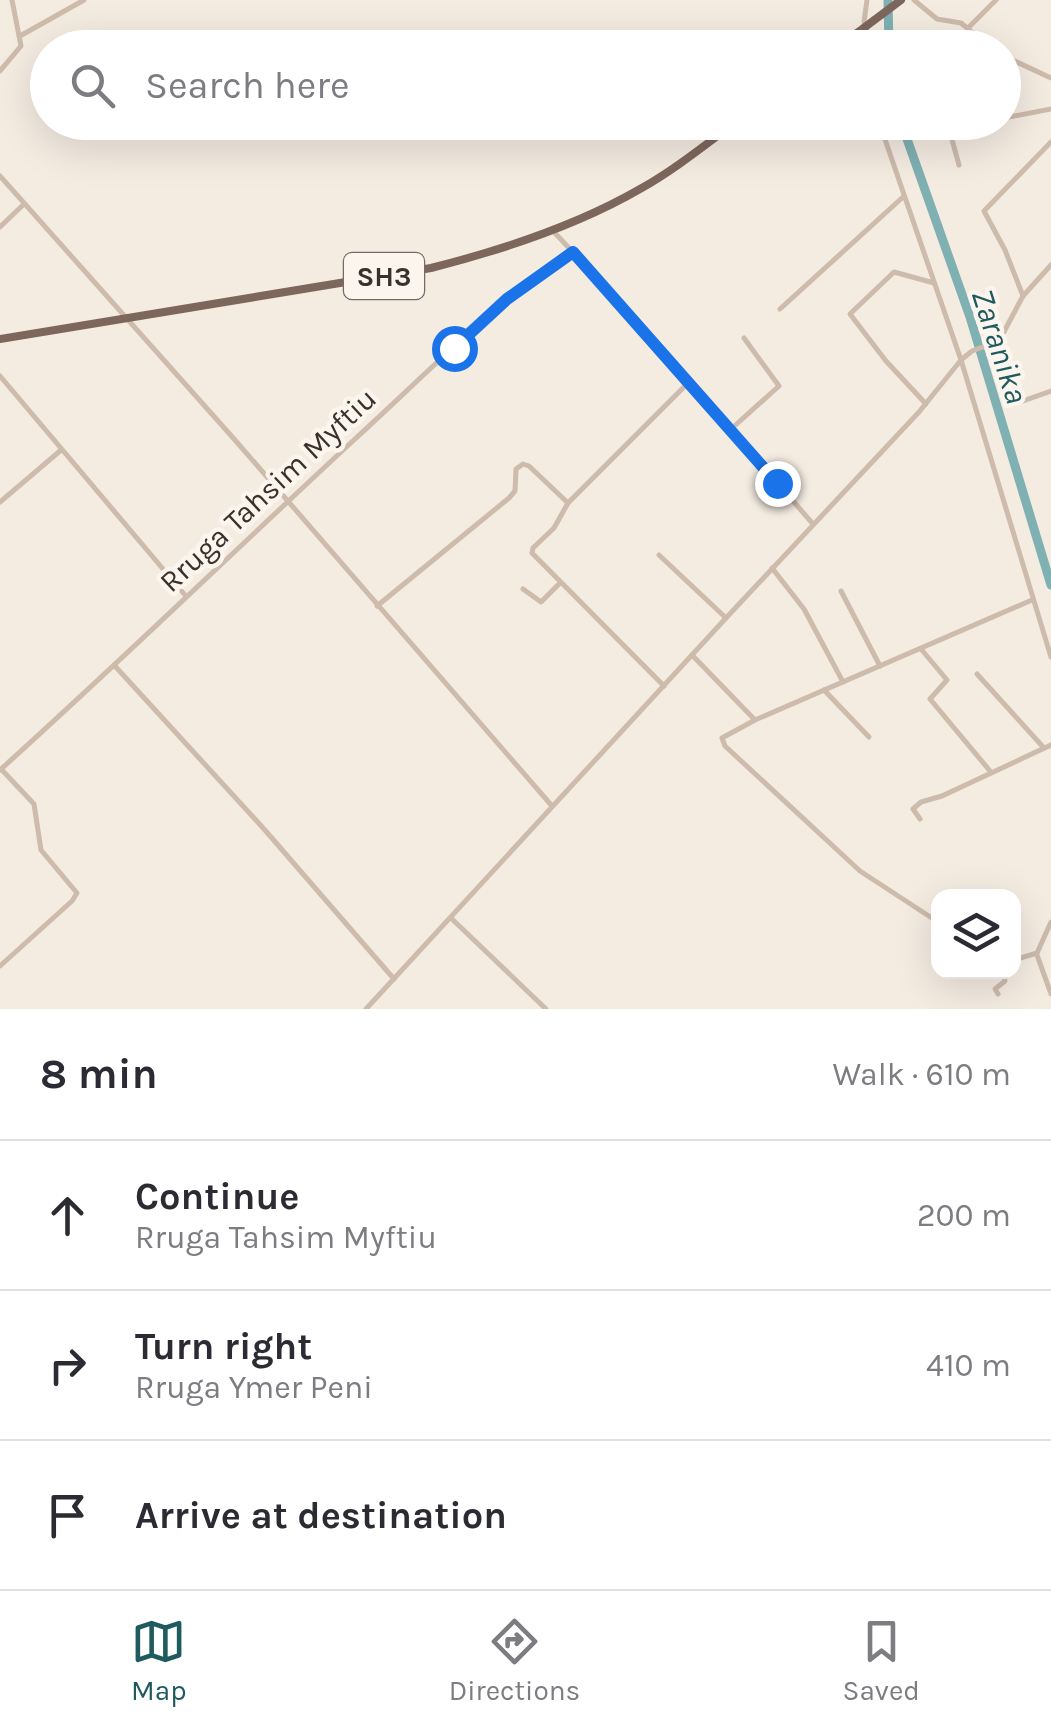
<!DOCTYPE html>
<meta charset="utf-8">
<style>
:root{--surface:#fff;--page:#f2f2f3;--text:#2b2b33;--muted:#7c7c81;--line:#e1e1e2;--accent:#1f5a5e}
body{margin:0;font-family:Karla,sans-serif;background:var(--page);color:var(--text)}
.controls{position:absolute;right:30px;bottom:30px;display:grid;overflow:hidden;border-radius:20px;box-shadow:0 10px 40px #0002}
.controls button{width:90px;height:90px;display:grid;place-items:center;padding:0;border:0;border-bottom:2px solid var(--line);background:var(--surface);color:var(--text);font:50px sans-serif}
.stop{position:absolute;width:30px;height:30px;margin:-22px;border:8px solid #1a73e8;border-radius:50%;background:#fff}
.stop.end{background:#1a73e8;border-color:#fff;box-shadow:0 2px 10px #0008}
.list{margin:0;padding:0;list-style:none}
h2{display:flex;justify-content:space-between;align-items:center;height:130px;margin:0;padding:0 40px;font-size:42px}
h2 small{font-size:32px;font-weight:400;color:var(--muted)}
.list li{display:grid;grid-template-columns:65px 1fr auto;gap:30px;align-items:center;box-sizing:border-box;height:150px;padding:0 40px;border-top:2px solid var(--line)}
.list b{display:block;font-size:38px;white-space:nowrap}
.list p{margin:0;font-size:32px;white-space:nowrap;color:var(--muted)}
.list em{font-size:32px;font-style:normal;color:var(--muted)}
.icon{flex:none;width:55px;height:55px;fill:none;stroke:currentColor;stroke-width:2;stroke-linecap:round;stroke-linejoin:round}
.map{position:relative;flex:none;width:1051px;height:1009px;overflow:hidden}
.search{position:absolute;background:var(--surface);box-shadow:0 10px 40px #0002;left:30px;right:30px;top:30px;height:110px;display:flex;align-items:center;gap:25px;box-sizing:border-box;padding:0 35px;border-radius:55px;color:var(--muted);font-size:38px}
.sheet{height:580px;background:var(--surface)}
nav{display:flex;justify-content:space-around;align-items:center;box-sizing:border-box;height:140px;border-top:2px solid var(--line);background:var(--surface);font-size:28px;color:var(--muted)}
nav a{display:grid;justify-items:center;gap:5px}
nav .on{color:var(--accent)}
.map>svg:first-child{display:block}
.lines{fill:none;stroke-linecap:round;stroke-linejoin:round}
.river{stroke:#7fb0b2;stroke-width:9}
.minor{stroke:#cdbbac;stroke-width:5}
.tertiary{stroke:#cdbbac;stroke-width:5}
.primary{stroke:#7d675c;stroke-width:8}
.route{stroke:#1a73e8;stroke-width:12}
.labels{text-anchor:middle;stroke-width:9;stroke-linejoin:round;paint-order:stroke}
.shield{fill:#fbf5ee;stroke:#756b66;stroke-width:2.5}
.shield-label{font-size:28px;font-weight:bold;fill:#3b302b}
.street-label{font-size:30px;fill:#3b302b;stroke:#fbf5ee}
.water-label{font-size:32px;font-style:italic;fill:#1f5a5e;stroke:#fbf5ee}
</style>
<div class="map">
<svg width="1051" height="1009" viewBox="0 0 1051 1009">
<rect width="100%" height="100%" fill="#f4ebe1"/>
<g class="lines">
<!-- river -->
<g class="river">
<path d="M 888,0 L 889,48"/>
<path d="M 901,122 L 970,317 L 1051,585"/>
</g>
<!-- minor -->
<g class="minor">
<path d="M 867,0 L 864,22 L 873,48"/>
<path d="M 968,28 L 996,0"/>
<path d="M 20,36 L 84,0"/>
<path d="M 0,71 L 21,46 L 12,0"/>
<path d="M 1004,118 L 1051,109"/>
<path d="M 879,122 L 961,360 L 1051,657"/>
<path d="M 959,165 L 951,136 L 988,122"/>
<path d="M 0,176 L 235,440 L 552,806"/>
<path d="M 0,227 L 24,204"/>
<path d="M 553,231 L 618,300 L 813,524"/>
<path d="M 1023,296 L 1005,250 L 984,211 L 1051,142"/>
<path d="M 780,309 L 903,197"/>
<path d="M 0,376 L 185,595"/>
<path d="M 926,404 L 886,361 L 850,314 L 894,272 L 934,283"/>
<path d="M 1014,404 L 1051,391"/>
<path d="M 730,430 L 779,386 L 744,338"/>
<path d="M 0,502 L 60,451"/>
<path d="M 659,555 L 726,618"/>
<path d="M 772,568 L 804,609 L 843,682"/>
<path d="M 523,589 L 541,602 L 560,583"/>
<path d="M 841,591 L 880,666"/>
<path d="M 377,606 L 509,498 L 515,491 L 516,469 L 523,464 L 529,466 L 568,503"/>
<path d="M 921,649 L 947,680 L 930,699 L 990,771"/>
<path d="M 692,655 L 755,720"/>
<path d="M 114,665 L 264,829 L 394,979"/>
<path d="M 977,674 L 1044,748"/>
<path d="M 664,686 L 532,553 L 533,548 L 554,528 L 568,503 L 689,382"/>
<path d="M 824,690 L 869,737"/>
<path d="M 0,770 C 120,662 236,549 355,439 C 426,374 493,305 573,251"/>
<path d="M 920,819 L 913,809 L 921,802 L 942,796 L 1051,745"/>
<path d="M 452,919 L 546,1009"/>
<path d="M 938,922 L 860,871 L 725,746 L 722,738 L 755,720 L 1032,600"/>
<path d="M 1037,955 L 1051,994"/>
<path d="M 1014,960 L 1037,953 L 1051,922"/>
<path d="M 0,966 L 72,901 L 77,893 L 41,850 L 34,804 L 1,769"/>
<path d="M 998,994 L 995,989 L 1005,981 L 1002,972"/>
<path d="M 366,1009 L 726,618 L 919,412 L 961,360 L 972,351 L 999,341 L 1023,296 L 1051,265"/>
</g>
<!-- tertiary -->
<g class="tertiary">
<path d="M 914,0 L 937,19 L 961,23 L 991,48"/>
<path d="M 1004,56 L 1051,78"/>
</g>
<!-- primary -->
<g class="primary">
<path d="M 837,48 L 901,0"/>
<path d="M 0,339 L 431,268 C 502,250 576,226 640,189 C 674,170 705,145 736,122"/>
</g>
</g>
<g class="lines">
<!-- route -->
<path class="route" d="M 454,348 L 507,299 L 573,252 L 777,483"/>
</g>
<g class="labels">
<!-- shield labels -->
<rect class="shield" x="344" y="253" width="80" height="46" rx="8"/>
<g class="shield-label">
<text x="384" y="286">SH3</text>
</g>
<!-- street labels -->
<g class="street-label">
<text transform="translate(268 490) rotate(-43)" y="10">Rruga Tahsim Myftiu</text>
</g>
<!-- water labels -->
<g class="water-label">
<text transform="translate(1000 346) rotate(72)" y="11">Zaranika</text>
</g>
</g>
</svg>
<div class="controls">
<button><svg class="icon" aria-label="layers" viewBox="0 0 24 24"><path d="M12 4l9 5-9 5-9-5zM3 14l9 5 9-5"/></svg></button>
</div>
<div class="stop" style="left:454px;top:348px"></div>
<div class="stop end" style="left:777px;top:483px"></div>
<div class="search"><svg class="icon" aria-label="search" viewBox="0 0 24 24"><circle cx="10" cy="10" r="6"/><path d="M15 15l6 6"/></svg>Search here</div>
</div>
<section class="sheet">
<h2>8 min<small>Walk · 610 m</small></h2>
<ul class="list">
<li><svg class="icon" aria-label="ahead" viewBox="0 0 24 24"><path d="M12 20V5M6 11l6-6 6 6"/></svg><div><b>Continue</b><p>Rruga Tahsim Myftiu</p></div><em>200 m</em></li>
<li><svg class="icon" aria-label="right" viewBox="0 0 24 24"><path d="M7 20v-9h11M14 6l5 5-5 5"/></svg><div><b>Turn right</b><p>Rruga Ymer Peni</p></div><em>410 m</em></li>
<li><svg class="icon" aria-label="arrive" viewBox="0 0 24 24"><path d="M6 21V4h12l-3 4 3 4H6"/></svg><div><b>Arrive at destination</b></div></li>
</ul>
</section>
<nav>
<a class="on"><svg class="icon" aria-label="map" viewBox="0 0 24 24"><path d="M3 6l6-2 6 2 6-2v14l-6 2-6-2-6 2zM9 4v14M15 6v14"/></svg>Map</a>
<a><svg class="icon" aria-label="directions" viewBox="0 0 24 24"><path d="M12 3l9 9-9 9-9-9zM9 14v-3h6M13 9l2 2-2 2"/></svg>Directions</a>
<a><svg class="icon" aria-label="saved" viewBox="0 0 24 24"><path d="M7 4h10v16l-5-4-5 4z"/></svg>Saved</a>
</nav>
